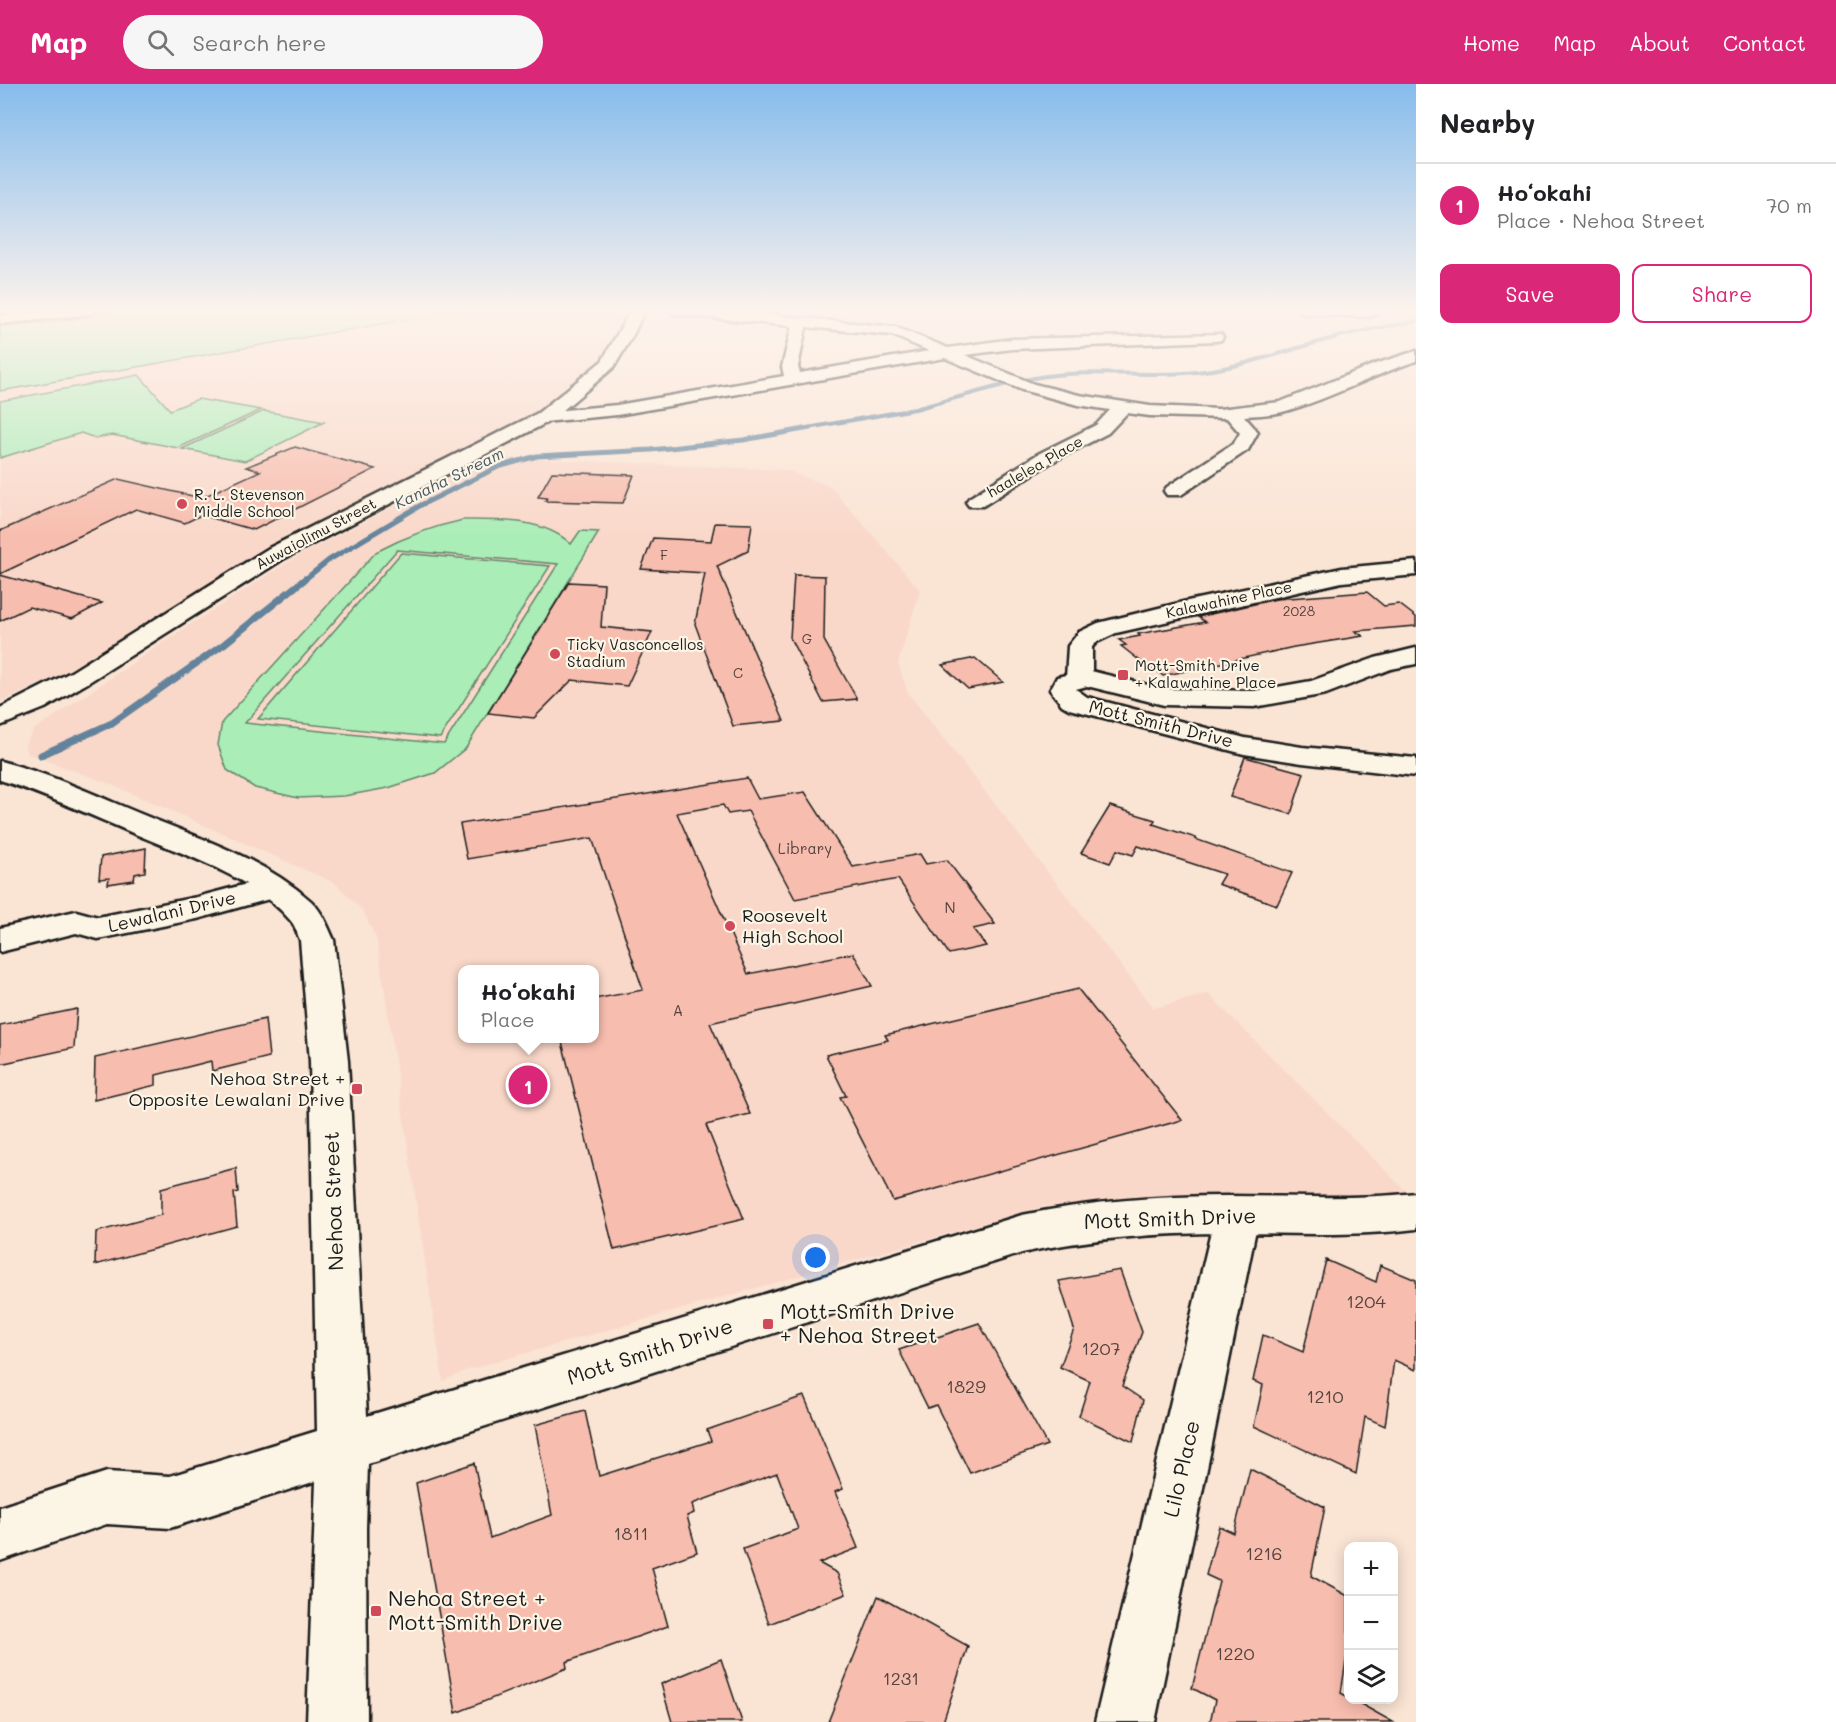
<!DOCTYPE html>
<meta charset="utf-8">
<style>
:root{--surface:#fff;--page:#f6f6f6;--text:#202124;--muted:#757577;--line:#e0e0e0;--accent:#db2777}
body{margin:0;font-family:Mali,sans-serif;background:var(--page);color:var(--text)}
.controls{position:absolute;right:18px;bottom:18px;display:grid;overflow:hidden;border-radius:12px;box-shadow:0 3px 15px #0003}
.controls button{width:54px;height:54px;display:grid;place-items:center;padding:0;border:0;border-bottom:2px solid var(--line);background:var(--surface);color:var(--text);font:30px sans-serif}
.you{position:absolute;left:816px;top:1174px;width:21px;height:21px;margin:-15px;border:4px solid #fff;border-radius:50%;background:#1a73e8;box-shadow:0 0 0 9px #1a73e833}
.badge{display:grid;place-items:center;width:39px;height:39px;border-radius:50%;background:var(--accent);color:#fff;font-size:20px;font-weight:700}
.pin{position:absolute;translate:-50% -50%;border:3px solid #fff;box-shadow:0 2px 6px #0006}
.popup{position:absolute;left:458px;top:881px;width:141px;height:78px;box-sizing:border-box;display:grid;place-content:center;border-radius:12px;background:var(--surface);filter:drop-shadow(0 2px 4px #0005);font-size:20px;white-space:nowrap;color:var(--muted)}
.popup b{font-size:22px;color:var(--text)}
.popup::after{content:'';position:absolute;left:50%;top:100%;margin-left:-12px;border:12px solid transparent;border-top-color:var(--surface)}
.list{margin:0;padding:0;list-style:none}
h2{display:flex;justify-content:space-between;align-items:center;height:78px;margin:0;padding:0 24px;font-size:26px}
h2 small{font-size:20px;font-weight:400;color:var(--muted)}
.list li{display:grid;grid-template-columns:39px 1fr auto;gap:18px;align-items:center;box-sizing:border-box;height:84px;padding:0 24px;border-top:2px solid var(--line)}
.list b{display:block;font-size:22px;white-space:nowrap}
.list p{margin:0;font-size:20px;white-space:nowrap;color:var(--muted)}
.list em{font-size:20px;font-style:normal;color:var(--muted)}
.actions{display:flex;gap:12px;padding:18px 24px}
.actions a{flex:1;padding:14px 0;border:2px solid var(--accent);border-radius:12px;text-align:center;font-size:21px;color:var(--accent)}
.actions .main{background:var(--accent);color:#fff}
.icon{flex:none;width:33px;height:33px;fill:none;stroke:currentColor;stroke-width:2;stroke-linecap:round;stroke-linejoin:round}
.map{position:relative;flex:none;width:1416px;height:1638px;overflow:hidden}
header{display:flex;align-items:center;gap:36px;box-sizing:border-box;height:84px;padding:0 30px;background:var(--accent);color:#fff}
header strong{font-size:28px}
nav{display:flex;gap:33px;margin-inline-start:auto;font-size:21px}
.search{width:420px;height:54px;background:var(--page);display:flex;align-items:center;gap:15px;box-sizing:border-box;padding:0 21px;border-radius:33px;color:var(--muted);font-size:22px}
main{display:flex}
aside{flex:1;background:var(--surface)}
.map>svg:first-child{display:block}
.built{fill:#f9d8c9;fill-rule:evenodd}
.green{fill:#aaedb7;stroke:#63846a;stroke-width:1.5;fill-rule:evenodd}
.lines{fill:none;stroke-linecap:round;stroke-linejoin:round}
.stream-far2{stroke:#63839c;stroke-width:4}
.stream-far1{stroke:#63839c;stroke-width:5}
.stream{stroke:#63839c;stroke-width:7}
.building{fill:#f7bdae;stroke:#1c1c1c;stroke-width:1.5}
.street-casing{stroke:#1c1c1c;stroke-width:5}
.secondary-casing{stroke:#1c1c1c;stroke-width:5}
.street{fill:#fcf5e5;fill-rule:evenodd}
.secondary{fill:#fcf5e5;fill-rule:evenodd}
.poi-dot{fill:#d1495b;stroke:#fcf5e5;stroke-width:2}
.labels{text-anchor:middle;stroke-width:4.5;stroke-linejoin:round;paint-order:stroke}
.far-number-label{font-size:14px;fill:#534440}
.far-street-label{font-size:15px;fill:#1c1c1c;stroke:#fcf5e5}
.far-poi-label{font-size:15px;fill:#1c1c1c;stroke:#fcf5e5;text-anchor:start}
.number-label{font-size:15px;fill:#534440}
.far-water-label{font-size:16px;font-style:italic;fill:#465867;stroke:#fcf5e5}
.street-label{font-size:18px;fill:#1c1c1c;stroke:#fcf5e5}
.poi-label{font-size:18px;fill:#1c1c1c;stroke:#fcf5e5;text-anchor:start}
.near-number-label{font-size:18px;fill:#534440}
.near-street-label{font-size:21px;fill:#1c1c1c;stroke:#fcf5e5}
.near-poi-label{font-size:21px;fill:#1c1c1c;stroke:#fcf5e5;text-anchor:start}
</style>
<header>
<strong>Map</strong>
<div class="search"><svg class="icon" aria-label="search" viewBox="0 0 24 24"><circle cx="10" cy="10" r="6"/><path d="M15 15l6 6"/></svg>Search here</div>
<nav><a>Home</a><a>Map</a><a>About</a><a>Contact</a></nav>
</header>
<main>
<div class="map">
<svg width="1416" height="1638" viewBox="0 0 1416 1638">
<rect width="100%" height="100%" fill="#fae4d4"/>
<filter id="ink" filterUnits="userSpaceOnUse"><feTurbulence type="fractalNoise" baseFrequency=".0167" numOctaves="2"/><feDisplacementMap in="SourceGraphic" scale="12" xChannelSelector="R" yChannelSelector="G"/><feConvolveMatrix kernelMatrix="1 2 1 2 8 2 1 2 1" color-interpolation-filters="sRGB"/></filter>
<g filter="url(#ink)">
<!-- built -->
<g class="built">
<path d="M 460,226 L 638,226 L 608,280 L 544,333 L 98,575 L 0,618 L 0,307 Z"/>
<path d="M 491,373 L 786,386 L 831,403 L 920,506 L 898,579 L 908,609 L 1154,924 L 1208,910 L 1409,1110 L 1365,1116 L 1134,1119 L 1045,1122 L 467,1286 L 443,1297 L 377,856 L 363,827 L 335,799 L 108,699 L 28,670 L 25,660 L 34,646 L 180,547 L 301,470 ZM 462,886 L 594,886 L 594,954 L 462,954 Z"/>
</g>
<!-- green -->
<g class="green">
<path d="M 121,226 L 460,226 L 0,307 L 0,242 L 62,237 Z"/>
<path d="M 139,291 L 170,326 L 198,315 L 261,326 L 178,364 L 112,351 L 95,354 L 81,349 L 0,374 L 0,317 Z"/>
<path d="M 264,327 L 324,338 L 245,377 L 182,365 Z"/>
<path d="M 463,436 C 499,436 543,434 571,460 L 580,447 L 599,448 L 466,664 L 435,689 L 388,704 L 344,712 L 298,714 L 255,704 L 227,686 L 218,661 L 222,638 L 376,468 C 404,453 431,443 463,436 ZM 397,466 L 558,480 L 444,660 L 245,639 Z"/>
<path d="M 401,469 L 550,482 L 440,654 L 258,635 Z"/>
</g>
<g class="lines">
<!-- stream-far2 -->
<g class="stream-far2">
<path d="M 1020,297 C 1074,283 1129,293 1184,289 C 1235,286 1278,269 1326,256 C 1355,247 1386,243 1416,237"/>
<path d="M 802,345 L 915,325 L 1007,300"/>
</g>
<!-- stream-far1 -->
<path class="stream-far1" d="M 304,496 L 329,476 L 421,421 L 498,383 L 537,372 L 651,366 L 743,356 L 810,344"/>
<!-- stream -->
<path class="stream" d="M 41,671 L 112,639 L 224,560 L 305,495"/>
</g>
<!-- building -->
<g class="building">
<path d="M 295,363 L 375,385 L 254,446 L 201,431 L 185,439 L 136,425 L 0,490 L 0,447 L 118,395 L 201,414 L 260,387 L 246,383 Z"/>
<path d="M 552,388 L 634,391 L 623,419 L 545,417 L 547,414 L 538,413 Z"/>
<path d="M 715,439 L 752,440 L 748,467 L 717,482 L 784,637 L 733,642 L 695,540 L 705,489 L 641,485 L 653,454 L 711,457 Z"/>
<path d="M 0,491 L 102,519 L 72,535 L 29,523 L 0,537 Z"/>
<path d="M 794,491 L 825,492 L 824,556 L 857,615 L 823,618 L 790,554 Z"/>
<path d="M 569,498 L 604,500 L 601,543 L 652,548 L 627,602 L 572,596 L 534,634 L 488,629 Z"/>
<path d="M 1367,508 L 1384,522 L 1399,520 L 1416,533 L 1416,542 L 1355,547 L 1363,552 L 1294,563 L 1163,592 L 1156,586 L 1153,587 L 1121,562 L 1126,561 L 1119,556 L 1140,552 L 1138,550 L 1205,538 L 1198,533 L 1276,515 Z"/>
<path d="M 975,574 L 1003,598 L 968,605 L 942,581 Z"/>
<path d="M 1245,673 L 1304,689 L 1291,730 L 1230,713 Z"/>
<path d="M 747,694 L 758,715 L 805,708 L 853,783 L 920,770 L 926,780 L 947,776 L 995,840 L 973,845 L 986,862 L 949,870 L 898,795 L 795,815 L 748,727 L 728,730 L 723,721 L 677,729 L 748,890 L 853,869 L 872,902 L 710,939 L 750,1030 L 706,1041 L 744,1135 L 614,1166 L 561,954 L 594,954 L 594,915 L 643,906 L 592,754 L 467,775 L 460,740 Z"/>
<path d="M 1110,722 L 1155,736 L 1153,740 L 1196,754 L 1195,755 L 1292,789 L 1277,821 L 1218,800 L 1224,790 L 1138,762 L 1133,771 L 1117,766 L 1110,779 L 1081,769 Z"/>
<path d="M 146,764 L 145,788 L 135,790 L 134,796 L 108,800 L 109,794 L 99,795 L 101,773 Z"/>
<path d="M 1078,905 L 1182,1036 L 893,1117 L 840,1013 L 846,1012 L 826,971 L 888,956 L 885,951 Z"/>
<path d="M 77,925 L 74,964 L 0,980 L 0,941 Z"/>
<path d="M 265,935 L 269,973 L 212,987 L 211,977 L 156,991 L 156,1001 L 94,1016 L 95,974 Z"/>
<path d="M 236,1084 L 238,1108 L 234,1109 L 237,1142 L 95,1181 L 96,1148 L 161,1131 L 161,1104 Z"/>
<path d="M 1326,1176 L 1376,1198 L 1380,1181 L 1416,1196 L 1416,1286 L 1394,1276 L 1385,1342 L 1365,1333 L 1356,1390 L 1254,1342 L 1263,1301 L 1253,1297 L 1263,1251 L 1303,1268 Z"/>
<path d="M 1120,1186 L 1142,1248 L 1122,1302 L 1143,1316 L 1133,1358 L 1079,1332 L 1090,1297 L 1060,1283 L 1074,1245 L 1059,1197 Z"/>
<path d="M 979,1239 L 1047,1361 L 970,1389 L 936,1321 L 928,1324 L 899,1266 Z"/>
<path d="M 804,1312 L 843,1405 L 835,1408 L 858,1464 L 819,1479 L 837,1489 L 846,1510 L 769,1540 L 743,1465 L 798,1445 L 777,1389 L 692,1420 L 694,1429 L 687,1432 L 697,1468 L 652,1484 L 668,1542 L 566,1578 L 567,1584 L 456,1629 L 416,1399 L 474,1379 L 490,1454 L 552,1431 L 535,1341 L 585,1327 L 599,1392 L 711,1357 L 707,1346 Z"/>
<path d="M 1250,1385 L 1325,1423 L 1311,1492 L 1348,1512 L 1348,1564 L 1341,1609 L 1393,1638 L 1210,1638 L 1215,1616 L 1192,1604 L 1219,1497 L 1206,1491 L 1219,1442 L 1234,1449 Z"/>
<path d="M 878,1512 L 968,1562 L 943,1638 L 828,1638 Z"/>
<path d="M 721,1575 L 742,1638 L 672,1638 L 661,1600 Z"/>
</g>
<g class="lines">
<!-- street casing -->
<g class="street-casing">
<g id="street">
<path d="M 51,226 L 97,226 L 90,230 L 0,240 L 0,232 Z"/>
<path d="M 667,226 L 719,226 L 895,243 L 948,264 L 1012,255 L 1221,250 L 1223,253 L 1221,256 L 1216,257 L 1012,265 L 965,271 L 1034,300 L 1079,311 L 1150,322 L 1219,325 L 1280,318 L 1375,280 L 1416,267 L 1416,277 C 1372,291 1331,315 1286,327 C 1273,331 1258,331 1244,332 L 1258,348 L 1248,366 L 1181,411 L 1167,411 L 1164,407 L 1167,403 L 1234,359 L 1240,349 L 1227,334 L 1150,332 L 1127,329 L 1108,349 L 1052,378 L 983,422 L 969,422 L 966,418 L 969,414 L 1038,370 L 1096,341 L 1110,326 L 1078,321 L 1022,306 L 945,274 L 617,331 L 544,338 L 538,337 L 535,333 L 538,329 L 544,328 L 617,321 L 784,292 L 782,283 L 792,242 L 674,230 ZM 806,243 L 892,251 L 929,267 L 800,289 L 798,283 Z"/>
<path d="M 1298,226 L 1375,226 L 1377,229 L 1370,233 L 1305,230 Z"/>
<path d="M 1416,477 L 1416,491 L 1342,498 L 1116,549 L 1097,558 L 1092,563 L 1092,594 L 1088,599 L 1079,602 L 1070,599 L 1066,594 L 1068,562 L 1079,548 L 1098,539 L 1183,518 L 1342,484 Z"/>
<path d="M 273,793 L 284,797 L 289,804 L 284,811 L 197,835 L 98,855 L 76,849 L 0,868 L 0,844 L 76,827 L 98,833 L 197,813 Z"/>
<path d="M 1237,1113 L 1252,1118 L 1259,1131 L 1155,1638 L 1095,1638 L 1215,1131 L 1222,1118 Z"/>
</g>
</g>
<!-- secondary casing -->
<g class="secondary-casing">
<g id="secondary">
<path d="M 631,226 L 645,226 L 633,251 L 614,283 L 550,337 L 285,474 L 89,598 L 45,624 L 0,642 L 0,624 L 71,588 L 269,464 L 538,329 L 602,277 Z"/>
<path d="M 1416,564 L 1416,580 L 1391,585 L 1326,610 L 1254,623 L 1164,621 L 1087,602 L 1076,605 L 1087,613 L 1245,654 L 1302,663 L 1416,674 L 1416,692 L 1302,679 L 1244,670 L 1069,625 L 1062,621 L 1050,606 L 1057,593 L 1087,586 L 1164,605 L 1254,607 L 1311,597 L 1375,574 Z"/>
<path d="M 0,677 C 48,689 95,711 141,730 C 199,754 263,774 311,817 C 322,827 328,843 334,856 L 348,977 L 367,1332 L 1022,1131 C 1090,1117 1158,1112 1228,1112 C 1290,1112 1354,1116 1416,1109 L 1416,1145 C 1354,1153 1290,1149 1228,1149 C 1158,1149 1090,1154 1022,1169 L 368,1380 L 366,1444 L 367,1638 L 307,1638 L 316,1397 L 170,1444 L 107,1440 L 0,1477 L 0,1423 L 107,1388 L 170,1392 L 317,1347 L 310,977 L 300,856 C 297,849 295,841 290,836 C 254,793 185,771 135,750 C 91,731 46,711 0,696 Z"/>
</g>
</g>
<!-- street -->
<use href="#street" class="street"/>
<!-- secondary -->
<use href="#secondary" class="secondary"/>
</g>
</g>
<!-- sky -->
<linearGradient id="sky" x2="0" y2="1"><stop stop-color="#86bcec"/><stop offset="0.5" stop-color="#fdf3ec"/><stop offset="1" stop-color="#fdf3ec" stop-opacity="0"/></linearGradient>
<rect width="1416" height="455" fill="url(#sky)"/>
<!-- markers -->
<g class="poi-dot">
<circle cx="182" cy="420" r="6"/>
<circle cx="555" cy="570" r="6"/>
<rect x="1117" y="585" width="12" height="12" rx="3"/>
<circle cx="730" cy="842" r="6"/>
<rect x="351" y="999" width="12" height="12" rx="3"/>
<rect x="762" y="1234" width="12" height="12" rx="3"/>
<rect x="370" y="1521" width="12" height="12" rx="3"/>
</g>
<g class="labels">
<!-- far-number labels -->
<g class="far-number-label">
<text x="664" y="476">F</text>
<text x="1299" y="532">2028</text>
<text x="807" y="560">G</text>
<text x="738" y="594">C</text>
</g>
<!-- far-street labels -->
<g class="far-street-label">
<text transform="translate(1035 383) rotate(-30)" y="5">haalelea Place</text>
<text transform="translate(316 450) rotate(-28)" y="5">Auwaiolimu Street</text>
<text transform="translate(1229 516) rotate(-12)" y="5">Kalawahine Place</text>
</g>
<!-- far-poi labels -->
<g class="far-poi-label">
<text x="194" y="416">R. L. Stevenson<tspan x="194" dy="17">Middle School</tspan></text>
<text x="567" y="566">Ticky Vasconcellos<tspan x="567" dy="17">Stadium</tspan></text>
<text x="1135" y="587">Mott-Smith Drive<tspan x="1135" dy="17">+ Kalawahine Place</tspan></text>
</g>
<!-- number labels -->
<g class="number-label">
<text x="805" y="770">Library</text>
<text x="950" y="829">N</text>
<text x="678" y="932">A</text>
</g>
<!-- far-water labels -->
<g class="far-water-label">
<text transform="translate(449 394) rotate(-26)" y="6">Kanaha Stream</text>
</g>
<!-- street labels -->
<g class="street-label">
<text transform="translate(1161 640) rotate(14)" y="6">Mott Smith Drive</text>
<text transform="translate(172 828) rotate(-13)" y="6">Lewalani Drive</text>
</g>
<!-- poi labels -->
<g class="poi-label">
<text x="742" y="838">Roosevelt<tspan x="742" dy="21">High School</tspan></text>
<text x="345" y="1001" text-anchor="end">Nehoa Street +<tspan x="345" dy="21">Opposite Lewalani Drive</tspan></text>
</g>
<!-- near-number labels -->
<g class="near-number-label">
<text x="1366" y="1224">1204</text>
<text x="1101" y="1271">1207</text>
<text x="966" y="1309">1829</text>
<text x="1325" y="1319">1210</text>
<text x="631" y="1456">1811</text>
<text x="1264" y="1476">1216</text>
<text x="1235" y="1576">1220</text>
<text x="901" y="1601">1231</text>
</g>
<!-- near-street labels -->
<g class="near-street-label">
<text transform="translate(334 1117) rotate(-92)" y="7">Nehoa Street</text>
<text transform="translate(1170 1135) rotate(-2)" y="7">Mott Smith Drive</text>
<text transform="translate(650 1268) rotate(-18)" y="7">Mott Smith Drive</text>
<text transform="translate(1182 1385) rotate(-77)" y="7">Lilo Place</text>
</g>
<!-- near-poi labels -->
<g class="near-poi-label">
<text x="780" y="1235">Mott-Smith Drive<tspan x="780" dy="24">+ Nehoa Street</tspan></text>
<text x="388" y="1522">Nehoa Street +<tspan x="388" dy="24">Mott-Smith Drive</tspan></text>
</g>
</g>
</svg>
<div class="controls">
<button>+</button>
<button>−</button>
<button><svg class="icon" aria-label="layers" viewBox="0 0 24 24"><path d="M12 4l9 5-9 5-9-5zM3 14l9 5 9-5"/></svg></button>
</div>
<div class="you"></div>
<div class="pin badge" style="left:528px;top:1001px">1</div>
<div class="popup"><b>Hoʻokahi</b>Place</div>
</div>
<aside>
<h2>Nearby<small></small></h2>
<ul class="list">
<li><span class="badge">1</span><div><b>Hoʻokahi</b><p>Place · Nehoa Street</p></div><em>70 m</em></li>
</ul>
<div class="actions"><a class="main">Save</a><a>Share</a></div>
</aside>
</main>
